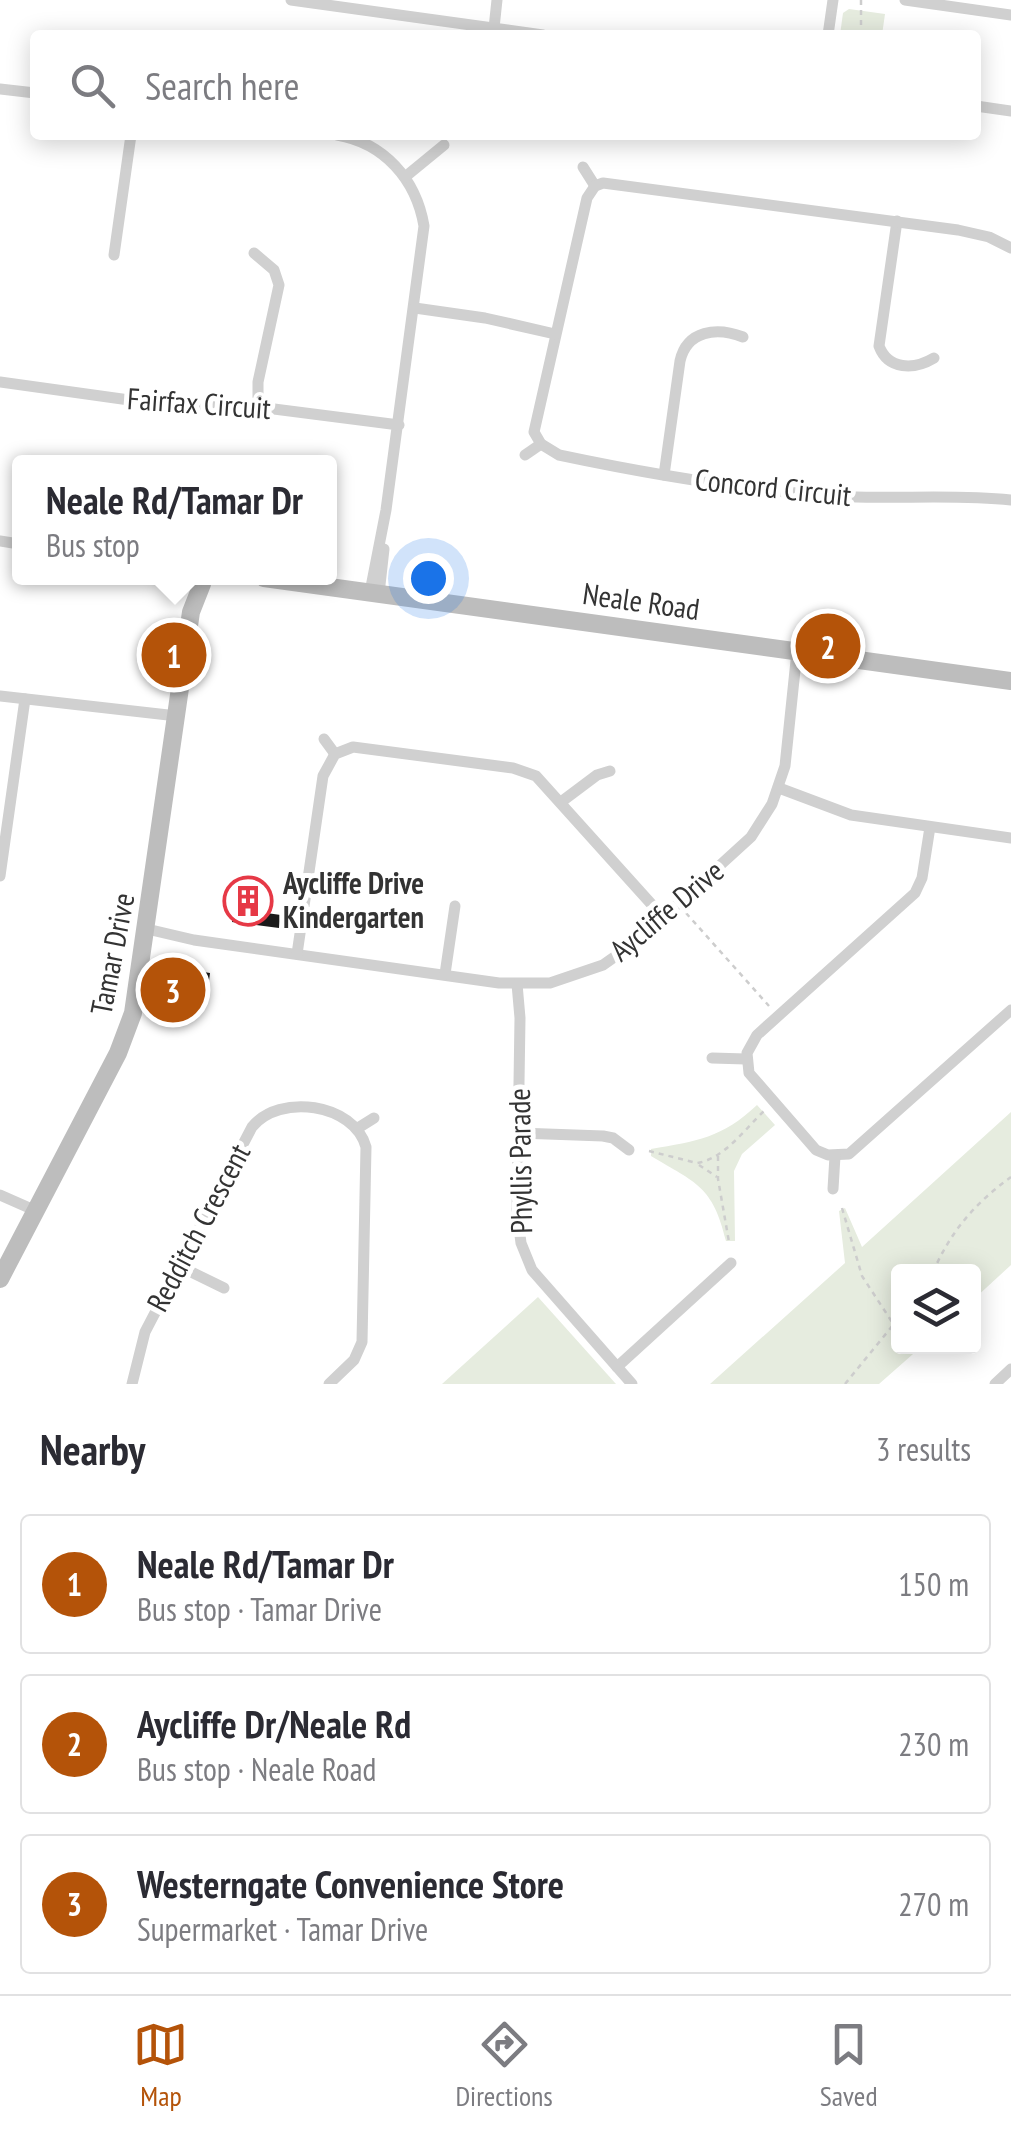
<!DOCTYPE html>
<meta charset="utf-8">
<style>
:root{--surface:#fff;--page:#f2f2f3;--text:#2b2b33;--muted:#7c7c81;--line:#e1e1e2;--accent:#b45309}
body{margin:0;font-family:"PT Sans Narrow",sans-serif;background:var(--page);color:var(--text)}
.controls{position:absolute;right:30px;bottom:30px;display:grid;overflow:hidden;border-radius:10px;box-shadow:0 5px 25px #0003}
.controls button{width:90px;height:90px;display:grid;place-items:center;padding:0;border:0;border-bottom:2px solid var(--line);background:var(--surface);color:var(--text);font:50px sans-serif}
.you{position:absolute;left:428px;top:578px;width:35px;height:35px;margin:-25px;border:8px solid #fff;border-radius:50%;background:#1a73e8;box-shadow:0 0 0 15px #1a73e833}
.badge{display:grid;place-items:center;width:65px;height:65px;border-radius:50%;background:var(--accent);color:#fff;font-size:32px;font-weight:700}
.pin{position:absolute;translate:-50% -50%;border:5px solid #fff;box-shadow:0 2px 10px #0006}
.popup{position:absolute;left:12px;top:455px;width:325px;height:130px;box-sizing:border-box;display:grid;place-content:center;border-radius:10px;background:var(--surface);filter:drop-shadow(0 2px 8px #0005);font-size:32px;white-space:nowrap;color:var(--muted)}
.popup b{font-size:38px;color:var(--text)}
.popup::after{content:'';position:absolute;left:50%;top:100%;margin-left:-20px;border:20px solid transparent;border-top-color:var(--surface)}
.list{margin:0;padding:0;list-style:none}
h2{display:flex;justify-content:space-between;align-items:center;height:130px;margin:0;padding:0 40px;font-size:42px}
h2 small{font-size:32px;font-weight:400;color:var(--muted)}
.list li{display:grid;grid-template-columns:65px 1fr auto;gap:30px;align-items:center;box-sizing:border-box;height:140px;margin:0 20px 20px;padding:0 20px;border:2px solid var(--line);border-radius:10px}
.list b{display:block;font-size:38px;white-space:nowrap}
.list p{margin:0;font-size:32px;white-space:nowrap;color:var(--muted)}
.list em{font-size:32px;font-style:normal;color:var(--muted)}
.icon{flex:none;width:55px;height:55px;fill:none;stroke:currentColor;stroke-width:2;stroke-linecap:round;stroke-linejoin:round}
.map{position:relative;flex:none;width:1011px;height:1384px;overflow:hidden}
.search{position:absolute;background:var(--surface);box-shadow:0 5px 25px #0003;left:30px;right:30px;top:30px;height:110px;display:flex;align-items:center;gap:25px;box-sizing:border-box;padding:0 35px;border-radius:10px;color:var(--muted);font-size:38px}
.sheet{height:610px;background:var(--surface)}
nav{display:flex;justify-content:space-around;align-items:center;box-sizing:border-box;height:140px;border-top:2px solid var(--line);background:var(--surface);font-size:28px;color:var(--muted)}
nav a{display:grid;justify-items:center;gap:5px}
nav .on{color:var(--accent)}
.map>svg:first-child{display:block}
.green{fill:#e6ecdf}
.building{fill:#1a1a1a}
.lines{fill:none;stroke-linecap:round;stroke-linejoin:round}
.path{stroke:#cdcdcd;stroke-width:2.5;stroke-dasharray:5 5;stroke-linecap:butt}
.street{stroke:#d0d0d0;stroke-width:11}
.secondary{stroke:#bdbdbd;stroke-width:18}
.labels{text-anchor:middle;stroke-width:10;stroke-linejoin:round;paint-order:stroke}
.street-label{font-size:30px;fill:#333;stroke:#fff}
.poi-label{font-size:30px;font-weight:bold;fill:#333;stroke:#fff;text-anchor:start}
</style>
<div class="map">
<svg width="1011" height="1384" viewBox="0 0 1011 1384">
<rect width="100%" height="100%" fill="#fff"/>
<!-- green -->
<g class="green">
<path d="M 849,9 L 885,14 L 882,35 L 840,35 L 843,13 Z"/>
<path d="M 757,1105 L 775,1125 L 742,1154 L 734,1171 L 735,1241 L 726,1241 C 713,1186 696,1183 651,1156 L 651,1149 C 697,1141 722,1138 757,1105 Z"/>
<path d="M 1011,1112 L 1011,1265 L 974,1299 L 974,1272 L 898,1272 L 898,1346 L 921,1347 L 879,1384 L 710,1384 L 845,1263 L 839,1211 L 845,1208 L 862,1247 Z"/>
<path d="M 538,1297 L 616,1384 L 442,1384 Z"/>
</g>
<!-- building -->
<g class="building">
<path d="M 237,887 L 262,890 L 259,912 L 281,915 L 279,928 L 232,922 Z"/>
<path d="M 164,966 L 210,973 L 207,996 L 184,993 L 182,1012 L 169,1011 L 171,995 L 160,993 Z"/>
</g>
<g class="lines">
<!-- path -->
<g class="path">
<path d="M 861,35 L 861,0"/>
<path d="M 686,913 L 769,1006"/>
<path d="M 649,1151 L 697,1163 C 724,1159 745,1129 764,1111"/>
<path d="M 718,1156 L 718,1179 L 729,1242"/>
<path d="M 699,1165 L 717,1177"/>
<path d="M 842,1208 L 862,1276 L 894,1325"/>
<path d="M 933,1272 C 951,1231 975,1203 1011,1177"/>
<path d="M 845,1384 L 898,1319"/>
</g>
<!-- street -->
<g class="street">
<path d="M 291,0 L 543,35"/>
<path d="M 905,0 L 1011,15"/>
<path d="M 494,28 L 497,0"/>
<path d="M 828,35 L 833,0"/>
<path d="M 0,89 L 35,93"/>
<path d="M 976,106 L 1011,111"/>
<path d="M 337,135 C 384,143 416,179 424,226 L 386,510 L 370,592"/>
<path d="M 583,167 L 595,186"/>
<path d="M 405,177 L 444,145"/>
<path d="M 897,221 L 879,346 C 888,370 914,370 934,358"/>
<path d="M 1011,248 L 989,237 L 958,230 L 603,183 L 595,186 L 587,198 L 534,432 L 541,444 L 559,455 C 644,473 731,488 818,495 C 882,501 947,493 1011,500"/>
<path d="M 254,253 L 274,270 L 279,285 L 258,382 L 258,408"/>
<path d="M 114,255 L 131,135"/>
<path d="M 415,308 L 485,318 L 555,334"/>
<path d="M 0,382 L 165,405 L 274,409 L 399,425"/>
<path d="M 525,455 L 541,444"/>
<path d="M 664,475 L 680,361 C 687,330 717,327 743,337"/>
<path d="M 0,541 L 19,544"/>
<path d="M 379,594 L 384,549"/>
<path d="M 0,696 L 177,716"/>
<path d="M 324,739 L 335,754"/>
<path d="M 779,788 L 851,815 L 1011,838"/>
<path d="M 561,802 L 597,775 L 610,771"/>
<path d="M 930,827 L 922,878 L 915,893 L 757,1035 L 747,1053 L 749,1073 L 816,1150 L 828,1155 L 849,1154 L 1011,1010"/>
<path d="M 0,876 L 25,699"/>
<path d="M 147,929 L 194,940 L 499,983 L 550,983 L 603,965 L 637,941 L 751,837 L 772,804 L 785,766 L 797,651"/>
<path d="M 297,954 L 323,776 L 335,754 L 353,747 L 513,768 L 536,776 L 663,917"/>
<path d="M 445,974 L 455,906"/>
<path d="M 517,984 L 520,1018 L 517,1212 L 521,1243 L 532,1270 L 632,1384"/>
<path d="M 712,1058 L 746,1059"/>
<path d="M 358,1128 L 374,1118"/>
<path d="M 519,1133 L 603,1136 L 613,1138 L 629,1150"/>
<path d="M 833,1189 L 835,1156"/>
<path d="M 0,1195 L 34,1210"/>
<path d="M 179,1266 L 224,1288"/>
<path d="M 617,1367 L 731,1263"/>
<path d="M 132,1384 L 145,1332 L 252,1127 C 279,1093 354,1103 366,1147 L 362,1342 L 354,1360 L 329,1384"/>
<path d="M 995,1384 L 1011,1369"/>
</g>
<!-- secondary -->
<g class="secondary">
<path d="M 264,578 L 1011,681"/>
<path d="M 0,1279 L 118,1053 L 133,1013 L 191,612 L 202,584"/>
</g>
</g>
<!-- icons -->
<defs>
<g id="building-ring" transform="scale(2.5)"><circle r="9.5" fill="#fff" stroke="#e63946" stroke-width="1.5"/><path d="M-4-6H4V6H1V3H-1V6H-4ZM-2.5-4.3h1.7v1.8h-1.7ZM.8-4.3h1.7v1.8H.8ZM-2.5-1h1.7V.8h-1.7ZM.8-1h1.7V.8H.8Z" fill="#e63946"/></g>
</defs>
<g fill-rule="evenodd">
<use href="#building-ring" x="248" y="901"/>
</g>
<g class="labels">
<!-- street labels -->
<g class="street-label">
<text transform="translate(199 404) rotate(4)" y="10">Fairfax Circuit</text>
<text transform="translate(773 488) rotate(6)" y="10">Concord Circuit</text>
<text transform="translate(641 602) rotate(8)" y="10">Neale Road</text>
<text transform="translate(667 911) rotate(-40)" y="10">Aycliffe Drive</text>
<text transform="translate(113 954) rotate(-79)" y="10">Tamar Drive</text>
<text transform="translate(521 1161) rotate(-91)" y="10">Phyllis Parade</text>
<text transform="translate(199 1228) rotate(-62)" y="10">Redditch Crescent</text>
</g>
<!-- poi labels -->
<g class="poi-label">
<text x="283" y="894">Aycliffe Drive<tspan x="283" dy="34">Kindergarten</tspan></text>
</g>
</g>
</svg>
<div class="controls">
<button><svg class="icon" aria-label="layers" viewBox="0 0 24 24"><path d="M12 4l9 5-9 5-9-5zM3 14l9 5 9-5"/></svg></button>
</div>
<div class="you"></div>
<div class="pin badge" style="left:174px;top:655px">1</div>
<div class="popup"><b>Neale Rd/Tamar Dr</b>Bus stop</div>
<div class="pin badge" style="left:828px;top:646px">2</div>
<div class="pin badge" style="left:173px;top:990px">3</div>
<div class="search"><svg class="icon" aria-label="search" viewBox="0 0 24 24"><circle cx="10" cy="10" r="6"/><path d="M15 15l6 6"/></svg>Search here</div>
</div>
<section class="sheet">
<h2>Nearby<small>3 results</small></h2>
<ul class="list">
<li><span class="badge">1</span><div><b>Neale Rd/Tamar Dr</b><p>Bus stop · Tamar Drive</p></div><em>150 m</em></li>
<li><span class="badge">2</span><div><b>Aycliffe Dr/Neale Rd</b><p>Bus stop · Neale Road</p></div><em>230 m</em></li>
<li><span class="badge">3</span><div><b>Westerngate Convenience Store</b><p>Supermarket · Tamar Drive</p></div><em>270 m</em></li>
</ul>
</section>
<nav>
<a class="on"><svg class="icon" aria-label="map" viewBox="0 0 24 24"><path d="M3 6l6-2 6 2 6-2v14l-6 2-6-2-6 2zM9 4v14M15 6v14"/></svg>Map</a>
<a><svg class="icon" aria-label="directions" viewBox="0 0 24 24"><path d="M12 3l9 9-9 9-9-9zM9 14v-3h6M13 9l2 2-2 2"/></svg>Directions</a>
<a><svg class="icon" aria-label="saved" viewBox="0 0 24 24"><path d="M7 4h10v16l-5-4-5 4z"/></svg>Saved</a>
</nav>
